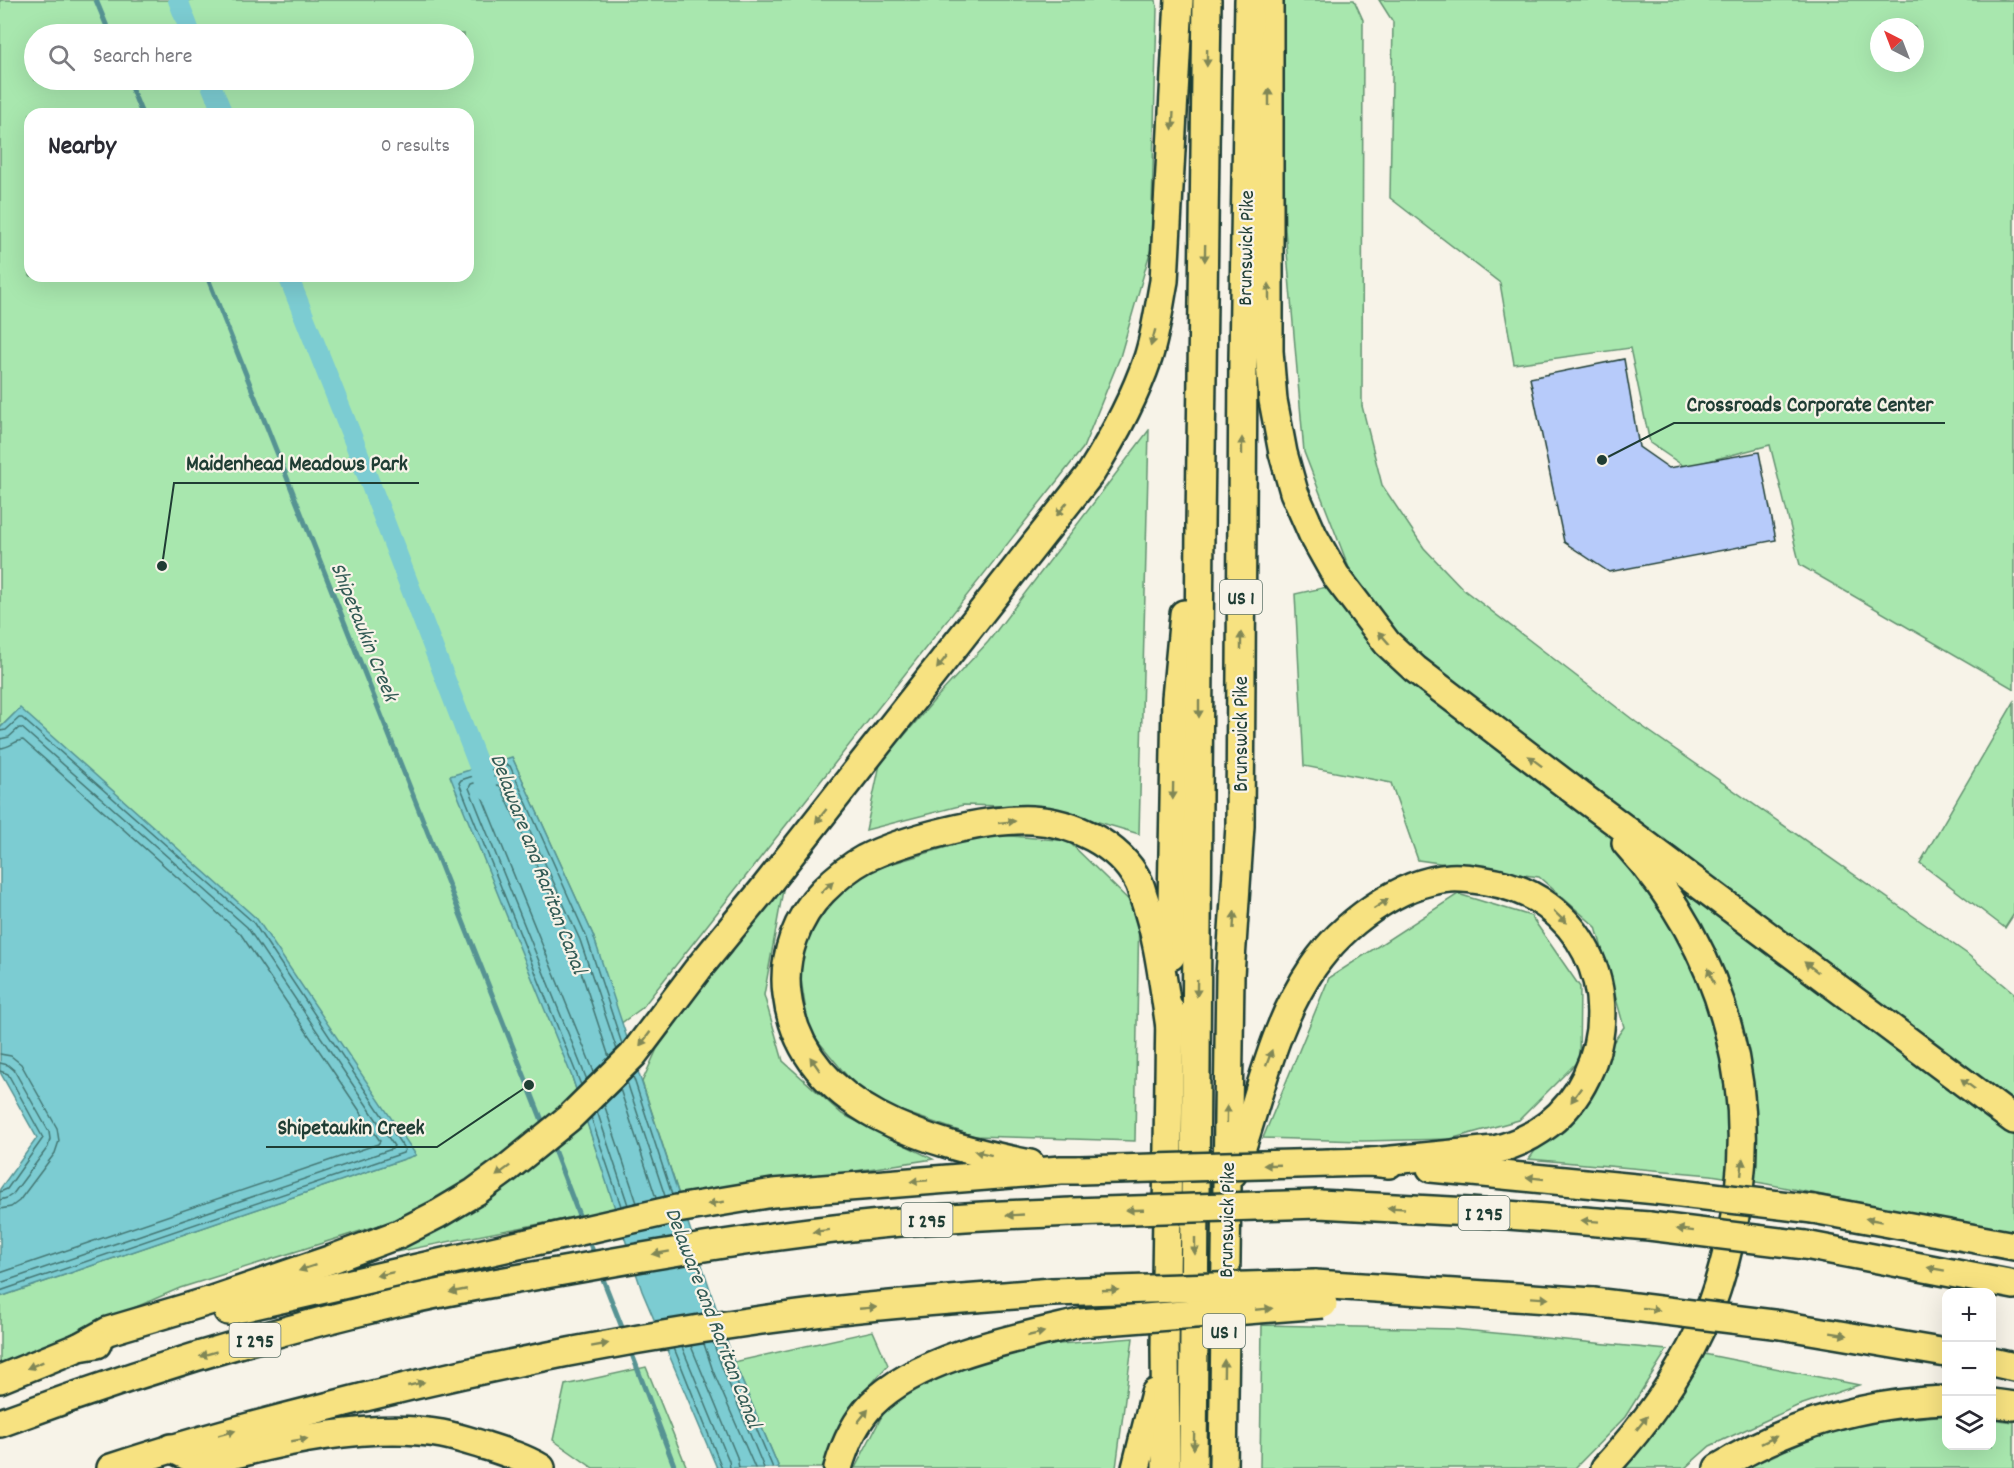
<!DOCTYPE html>
<meta charset="utf-8">
<style>
:root{--surface:#fff;--page:#f2f2f3;--text:#2b2b33;--muted:#7c7c81;--line:#e1e1e2}
body{margin:0;font-family:Dekko,sans-serif;background:var(--page);color:var(--text)}
.controls{position:absolute;right:18px;bottom:18px;display:grid;overflow:hidden;border-radius:12px;box-shadow:0 6px 24px #0002}
.controls button{width:54px;height:54px;display:grid;place-items:center;padding:0;border:0;border-bottom:2px solid var(--line);background:var(--surface);color:var(--text);font:30px sans-serif}
.compass{position:absolute;left:1870px;top:18px;width:54px;height:54px;border-radius:50%;background:var(--surface);box-shadow:0 6px 24px #0002;rotate:318deg}
.list{margin:0;padding:0;list-style:none}
h2{display:flex;justify-content:space-between;align-items:center;height:78px;margin:0;padding:0 24px;font-size:26px}
h2 small{font-size:20px;font-weight:400;color:var(--muted)}
.icon{flex:none;width:33px;height:33px;fill:none;stroke:currentColor;stroke-width:2;stroke-linecap:round;stroke-linejoin:round}
.map{position:relative;flex:none;width:2014px;height:1468px;overflow:hidden}
.search{position:absolute;background:var(--surface);box-shadow:0 6px 24px #0002;left:24px;top:24px;width:450px;height:66px;display:flex;align-items:center;gap:15px;box-sizing:border-box;padding:0 21px;border-radius:33px;color:var(--muted);font-size:22px}
.panel{position:absolute;background:var(--surface);box-shadow:0 6px 24px #0002;left:24px;top:108px;width:450px;height:174px;border-radius:18px}
.map>svg:first-child{display:block}
.green{fill:#a8e7ae;stroke:#649271;stroke-width:1.5;fill-rule:evenodd}
.water{fill:#7bccd2;stroke:#569393;stroke-width:1.5}
.lines{fill:none;stroke-linecap:round;stroke-linejoin:round}
.shore{stroke:#447673;stroke-width:1.5}
.stream{stroke:#569393;stroke-width:5}
.canal{stroke:#7bccd2;stroke-width:20}
.building{fill:#b7cbfa;stroke:#1f3d34;stroke-width:1.5}
.highway-casing{stroke:#1f3d34;stroke-width:32}
.highway{stroke:#f7e281;stroke-width:27}
.highway-bridge-casing{stroke:#1f3d34;stroke-width:32;stroke-linecap:butt}
.highway-bridge{stroke:#f7e281;stroke-width:27}
.oneway{fill:#808757}
.labels{text-anchor:middle;stroke-width:4.5;stroke-linejoin:round;paint-order:stroke}
.shield{fill:#f7f3e8;stroke:#60746a;stroke-width:1.5}
.shield-label{font-size:20px;font-weight:bold;fill:#1f3d34}
.street-label{font-size:21px;fill:#1f3d34;stroke:#f7f3e8}
.water-label{font-size:22px;font-style:italic;fill:#315a54;stroke:#f7f3e8}
.leader{fill:none;stroke:#1f3d34;stroke-width:2}
.callout-dot{fill:#1f3d34;stroke:#f7f3e8;stroke-width:2}
.callout-label{font-size:22px;text-anchor:middle;font-weight:bold;fill:#1f3d34;stroke:#f7f3e8;stroke-width:4.5;stroke-linejoin:round;paint-order:stroke}
</style>
<div class="map">
<svg width="2014" height="1468" viewBox="0 0 2014 1468">
<rect width="100%" height="100%" fill="#f7f3e8"/>
<filter id="ink" filterUnits="userSpaceOnUse"><feTurbulence type="fractalNoise" baseFrequency=".0167" numOctaves="2"/><feDisplacementMap in="SourceGraphic" scale="12" xChannelSelector="R" yChannelSelector="G"/><feConvolveMatrix kernelMatrix="1 2 1 2 8 2 1 2 1" color-interpolation-filters="sRGB"/></filter>
<g filter="url(#ink)">
<!-- green -->
<g class="green">
<path d="M 0,0 L 1156,0 L 1157,8 L 1151,249 L 1120,357 L 1083,448 L 642,1008 L 620,1024 L 593,935 L 512,757 L 572,1077 L 616,1209 L 396,1252 L 383,1224 L 180,1288 L 0,1366 L 0,1297 L 416,1155 L 14,714 L 0,728 ZM 34,34 L 464,34 L 464,80 L 34,80 ZM 30,114 L 468,114 L 468,276 L 30,276 Z"/>
<path d="M 1281,0 L 1354,0 L 1363,20 L 1362,406 L 1382,485 L 1424,548 L 1464,590 L 1636,722 L 1966,953 L 2014,993 L 2014,1233 L 1762,1183 L 1711,1175 L 1529,1159 L 1624,1027 L 1596,927 L 1539,877 L 1418,860 L 1391,783 L 1304,766 L 1295,594 L 1354,581 L 1304,452 L 1285,229 Z"/>
<path d="M 1379,0 L 2014,0 L 2014,689 L 1800,565 L 1770,445 L 1685,467 L 1650,443 L 1630,348 L 1514,364 L 1500,283 L 1390,198 L 1393,22 ZM 1879,27 L 1915,27 L 1915,63 L 1879,63 Z"/>
<path d="M 1149,430 L 1139,834 L 1048,807 L 963,805 L 866,830 L 880,764 L 937,697 L 988,642 Z"/>
<path d="M 2014,702 L 2014,914 L 2005,928 L 1920,863 Z"/>
<path d="M 990,834 L 1068,841 L 1139,910 L 1135,1141 L 974,1136 L 866,1099 L 809,1030 L 797,955 L 827,896 L 874,869 Z"/>
<path d="M 783,890 L 764,995 L 783,1061 L 842,1114 L 933,1159 L 680,1198 L 642,1082 L 657,1049 L 753,919 Z"/>
<path d="M 1458,894 L 1531,916 L 1580,987 L 1579,1060 L 1519,1120 L 1450,1139 L 1362,1141 L 1263,1138 L 1329,978 Z"/>
<path d="M 1262,1325 L 1454,1329 L 1667,1350 L 1625,1417 L 1575,1468 L 1260,1468 Z"/>
<path d="M 873,1331 L 888,1365 L 847,1412 L 822,1468 L 779,1468 L 734,1362 Z"/>
<path d="M 1133,1338 L 1116,1468 L 855,1468 L 885,1410 L 947,1366 L 1035,1346 Z"/>
<path d="M 1699,1353 L 1859,1385 L 1797,1406 L 1710,1446 L 1685,1468 L 1615,1468 Z"/>
<path d="M 646,1367 L 687,1468 L 593,1468 L 553,1440 L 565,1385 Z"/>
<path d="M 1946,1415 L 1946,1446 L 1992,1446 L 1992,1419 L 2014,1422 L 2014,1468 L 1747,1468 L 1837,1426 Z"/>
</g>
<!-- water -->
<g class="water">
<path d="M 20,708 L 257,919 L 416,1155 L 0,1297 L 0,1189 L 37,1138 L 0,1072 L 0,728 Z"/>
<path d="M 512,757 L 593,935 L 734,1362 L 779,1468 L 717,1468 L 642,1291 L 572,1077 L 450,776 Z"/>
</g>
<g class="lines">
<!-- shore -->
<g class="shore">
<path d="M 0,731 L 6,730 L 19,718 L 22,718 L 253,922 L 405,1150 L 403,1153 L 0,1291"/>
<path d="M 0,739 L 9,737 L 19,728 L 22,728 L 247,927 L 394,1146 L 392,1149 L 0,1283"/>
<path d="M 0,748 C 9,748 16,740 23,740 L 240,933 L 380,1141 L 378,1144 L 0,1273"/>
<path d="M 0,1054 L 11,1056 L 21,1064 L 57,1128 L 59,1141 L 55,1153 L 19,1201 L 11,1207 L 0,1209"/>
<path d="M 0,1063 L 8,1065 L 14,1070 L 49,1132 L 50,1139 L 48,1147 L 13,1194 L 7,1198 L 0,1200"/>
<path d="M 0,1071 L 8,1074 L 43,1138 L 7,1189 L 0,1192"/>
<path d="M 594,1072 L 481,794 L 483,790 L 498,785 L 501,787 L 572,944 L 609,1057"/>
<path d="M 633,1076 L 672,1195"/>
<path d="M 587,1080 L 469,788 L 471,784 L 502,774 L 505,776 L 580,940 L 617,1050"/>
<path d="M 627,1082 L 665,1196"/>
<path d="M 581,1085 L 459,783 L 461,780 L 506,765 L 510,766 L 587,938 L 622,1044"/>
<path d="M 620,1089 L 656,1198"/>
<path d="M 604,1104 L 637,1203"/>
<path d="M 597,1111 L 628,1205"/>
<path d="M 591,1117 L 621,1206"/>
<path d="M 721,1341 L 729,1364 L 773,1468"/>
<path d="M 713,1342 L 722,1367 L 764,1468"/>
<path d="M 704,1344 L 713,1371 L 755,1468"/>
<path d="M 691,1346 L 737,1457 L 739,1468"/>
<path d="M 682,1347 L 729,1461 L 730,1468"/>
<path d="M 674,1348 L 722,1468"/>
</g>
<!-- stream -->
<g class="stream">
<path d="M 96,0 L 110,34"/>
<path d="M 128,80 L 142,114"/>
<path d="M 207,276 L 545,1128"/>
<path d="M 551,1142 L 582,1223"/>
<path d="M 587,1237 L 595,1256"/>
<path d="M 601,1274 L 625,1335"/>
<path d="M 630,1349 L 675,1468"/>
</g>
<!-- canal -->
<g class="canal">
<path d="M 178,0 L 191,34"/>
<path d="M 209,80 L 223,114"/>
<path d="M 288,276 L 355,444 L 488,790"/>
</g>
</g>
<!-- building -->
<path class="building" d="M 1624,359 L 1639,447 L 1669,468 L 1759,452 L 1776,540 L 1609,572 L 1564,542 L 1530,378 Z"/>
<g class="lines">
<!-- highway casing -->
<g class="highway-casing">
<g id="highway">
<path d="M 1269,0 L 1269,351 L 1273,400 L 1283,453 L 1294,492 L 1313,535 L 1336,576 L 1387,643 L 1415,669 L 1581,796 L 2014,1120"/>
<path d="M 1171,956 L 1176,698 L 1184,614"/>
<path d="M 1330,1163 L 1372,1162 L 1389,1164"/>
<path d="M 1030,1164 C 933,1144 801,1112 787,994 C 782,957 797,917 823,891 C 835,879 849,867 864,859 C 904,839 987,818 1032,820 C 1072,822 1119,844 1138,881 C 1141,886 1142,893 1144,898 C 1159,940 1163,984 1170,1027"/>
<path d="M 1431,1168 L 1656,1190"/>
<path d="M 1233,1173 C 1259,1103 1270,1030 1313,967 C 1342,925 1398,882 1450,878 C 1462,877 1474,879 1486,881 C 1580,895 1627,992 1586,1077 C 1568,1115 1535,1140 1494,1150 L 1372,1162"/>
<path d="M 1319,1204 L 1470,1212 L 1649,1226"/>
<path d="M 1813,1209 L 2014,1246"/>
<path d="M 1805,1245 L 2014,1285"/>
<path d="M 1315,1284 L 1593,1302"/>
<path d="M 228,1311 L 677,1209 L 773,1193 L 1061,1170 L 1080,1170"/>
<path d="M 1781,1325 L 1946,1353"/>
<path d="M 79,1347 L 108,1331 L 209,1301 L 332,1259 L 399,1234 L 438,1214 L 475,1192 L 505,1170 L 569,1118 L 633,1055 L 698,969 L 762,891 L 1091,473 C 1114,436 1134,399 1148,358 C 1156,333 1159,307 1164,281 L 1179,0"/>
<path d="M 1992,1362 L 2014,1367"/>
<path d="M 0,1379 L 79,1347 L 97,1344"/>
<path d="M 1992,1403 L 2014,1406"/>
<path d="M 0,1423 C 129,1375 262,1334 396,1303 C 458,1288 523,1278 586,1267 C 707,1245 829,1226 952,1218 C 992,1215 1033,1214 1073,1212"/>
<path d="M 171,1448 L 202,1463 C 272,1443 369,1421 442,1434 C 457,1437 472,1442 486,1446 C 505,1452 524,1458 541,1468"/>
<path d="M 111,1468 C 177,1446 243,1428 310,1411 C 474,1368 639,1335 807,1314 C 888,1303 970,1299 1052,1292"/>
<path d="M 838,1468 C 845,1444 855,1422 872,1404 C 920,1356 1016,1338 1080,1323"/>
<path d="M 1136,1468 L 1155,1393"/>
<path d="M 1166,1468 L 1165,1348 L 1170,1010"/>
<path d="M 1193,1468 L 1200,525 L 1207,0"/>
<path d="M 1223,1468 L 1230,975 L 1240,826 L 1243,359 L 1249,0"/>
<path d="M 1605,1468 C 1643,1427 1676,1381 1700,1330 C 1714,1303 1722,1274 1729,1244 C 1765,1099 1726,953 1626,843"/>
<path d="M 1718,1468 C 1789,1424 1863,1403 1946,1400"/>
</g>
</g>
<!-- highway -->
<use href="#highway" class="highway"/>
<!-- highway-bridge casing -->
<g class="highway-bridge-casing">
<g id="highway-bridge">
<path d="M 1080,1170 L 1330,1163"/>
<path d="M 1656,1190 L 1813,1209"/>
<path d="M 1073,1212 L 1319,1204"/>
<path d="M 1649,1226 L 1805,1245"/>
<path d="M 1052,1292 L 1315,1284"/>
<path d="M 1593,1302 L 1781,1325"/>
<path d="M 1080,1323 L 1323,1304"/>
</g>
</g>
<!-- highway-bridge -->
<use href="#highway-bridge" class="highway-bridge"/>
</g>
<!-- one-way arrows -->
<defs><path id="oneway-solid" d="M-6-.8H1V-3.2L6.5 0L1 3.2V.8H-6Z" transform="scale(1.5)"/></defs>
<g class="oneway">
<use href="#oneway-solid" transform="translate(1207 58) rotate(91)"/>
<use href="#oneway-solid" transform="translate(1269 97) rotate(-90)"/>
<use href="#oneway-solid" transform="translate(1173 121) rotate(93)"/>
<use href="#oneway-solid" transform="translate(1205 253) rotate(91)"/>
<use href="#oneway-solid" transform="translate(1269 292) rotate(-90)"/>
<use href="#oneway-solid" transform="translate(1153 338) rotate(105)"/>
<use href="#oneway-solid" transform="translate(1242 446) rotate(-90)"/>
<use href="#oneway-solid" transform="translate(1062 509) rotate(128)"/>
<use href="#oneway-solid" transform="translate(1384 638) rotate(-131)"/>
<use href="#oneway-solid" transform="translate(1241 641) rotate(-90)"/>
<use href="#oneway-solid" transform="translate(942 662) rotate(128)"/>
<use href="#oneway-solid" transform="translate(1199 709) rotate(90)"/>
<use href="#oneway-solid" transform="translate(1535 761) rotate(-143)"/>
<use href="#oneway-solid" transform="translate(1173 791) rotate(91)"/>
<use href="#oneway-solid" transform="translate(821 816) rotate(128)"/>
<use href="#oneway-solid" transform="translate(1007 822) rotate(-6)"/>
<use href="#oneway-solid" transform="translate(827 887) rotate(-44)"/>
<use href="#oneway-solid" transform="translate(1381 904) rotate(-34)"/>
<use href="#oneway-solid" transform="translate(1560 917) rotate(44)"/>
<use href="#oneway-solid" transform="translate(1234 920) rotate(-86)"/>
<use href="#oneway-solid" transform="translate(1811 967) rotate(-143)"/>
<use href="#oneway-solid" transform="translate(1711 976) rotate(-112)"/>
<use href="#oneway-solid" transform="translate(1197 988) rotate(91)"/>
<use href="#oneway-solid" transform="translate(645 1039) rotate(127)"/>
<use href="#oneway-solid" transform="translate(1269 1058) rotate(-70)"/>
<use href="#oneway-solid" transform="translate(815 1064) rotate(-125)"/>
<use href="#oneway-solid" transform="translate(1968 1084) rotate(-143)"/>
<use href="#oneway-solid" transform="translate(1576 1095) rotate(125)"/>
<use href="#oneway-solid" transform="translate(1227 1114) rotate(-89)"/>
<use href="#oneway-solid" transform="translate(983 1153) rotate(-166)"/>
<use href="#oneway-solid" transform="translate(1272 1165) rotate(178)"/>
<use href="#oneway-solid" transform="translate(1742 1167) rotate(-84)"/>
<use href="#oneway-solid" transform="translate(503 1171) rotate(143)"/>
<use href="#oneway-solid" transform="translate(1535 1178) rotate(-174)"/>
<use href="#oneway-solid" transform="translate(919 1181) rotate(175)"/>
<use href="#oneway-solid" transform="translate(716 1203) rotate(171)"/>
<use href="#oneway-solid" transform="translate(1396 1208) rotate(-177)"/>
<use href="#oneway-solid" transform="translate(1135 1210) rotate(178)"/>
<use href="#oneway-solid" transform="translate(1015 1215) rotate(177)"/>
<use href="#oneway-solid" transform="translate(1874 1220) rotate(-170)"/>
<use href="#oneway-solid" transform="translate(1590 1221) rotate(-176)"/>
<use href="#oneway-solid" transform="translate(1685 1230) rotate(-173)"/>
<use href="#oneway-solid" transform="translate(821 1231) rotate(173)"/>
<use href="#oneway-solid" transform="translate(1195 1246) rotate(90)"/>
<use href="#oneway-solid" transform="translate(661 1253) rotate(170)"/>
<use href="#oneway-solid" transform="translate(307 1268) rotate(161)"/>
<use href="#oneway-solid" transform="translate(1936 1269) rotate(-170)"/>
<use href="#oneway-solid" transform="translate(385 1274) rotate(168)"/>
<use href="#oneway-solid" transform="translate(1110 1290) rotate(-2)"/>
<use href="#oneway-solid" transform="translate(458 1291) rotate(169)"/>
<use href="#oneway-solid" transform="translate(1540 1298) rotate(4)"/>
<use href="#oneway-solid" transform="translate(868 1308) rotate(-5)"/>
<use href="#oneway-solid" transform="translate(1264 1309) rotate(-5)"/>
<use href="#oneway-solid" transform="translate(1651 1309) rotate(7)"/>
<use href="#oneway-solid" transform="translate(1036 1334) rotate(-13)"/>
<use href="#oneway-solid" transform="translate(1839 1334) rotate(9)"/>
<use href="#oneway-solid" transform="translate(600 1345) rotate(-10)"/>
<use href="#oneway-solid" transform="translate(208 1354) rotate(164)"/>
<use href="#oneway-solid" transform="translate(35 1365) rotate(158)"/>
<use href="#oneway-solid" transform="translate(1224 1368) rotate(-89)"/>
<use href="#oneway-solid" transform="translate(416 1384) rotate(-13)"/>
<use href="#oneway-solid" transform="translate(863 1416) rotate(-51)"/>
<use href="#oneway-solid" transform="translate(1642 1423) rotate(-52)"/>
<use href="#oneway-solid" transform="translate(227 1433) rotate(-15)"/>
<use href="#oneway-solid" transform="translate(299 1440) rotate(-9)"/>
<use href="#oneway-solid" transform="translate(1769 1440) rotate(-26)"/>
<use href="#oneway-solid" transform="translate(1194 1441) rotate(91)"/>
</g>
</g>
<g class="labels">
<!-- shield labels -->
<g class="shield">
<rect x="1220" y="580" width="42" height="34" rx="4.5"/>
<rect x="1458.5" y="1196" width="51" height="34" rx="4.5"/>
<rect x="901.5" y="1203" width="51" height="34" rx="4.5"/>
<rect x="1203" y="1314" width="42" height="34" rx="4.5"/>
<rect x="229.5" y="1323" width="51" height="34" rx="4.5"/>
</g>
<g class="shield-label">
<text x="1241" y="604">US 1</text>
<text x="1484" y="1220">I 295</text>
<text x="927" y="1227">I 295</text>
<text x="1224" y="1338">US 1</text>
<text x="255" y="1347">I 295</text>
</g>
<!-- street labels -->
<g class="street-label">
<text transform="translate(1245 248) rotate(-89)" y="7">Brunswick Pike</text>
<text transform="translate(1240 734) rotate(-90)" y="7">Brunswick Pike</text>
<text transform="translate(1226 1220) rotate(-89)" y="7">Brunswick Pike</text>
</g>
<!-- water labels -->
<g class="water-label">
<text transform="translate(366 631) rotate(68)" y="8">Shipetaukin Creek</text>
<text transform="translate(540 863) rotate(69)" y="8">Delaware and Raritan Canal</text>
<text transform="translate(715 1317) rotate(69)" y="8">Delaware and Raritan Canal</text>
</g>
</g>
<!-- callouts -->
<path class="leader" d="M1602 460L1674 423H1945M162 566L174 483H419M529 1085L437 1147H266"/>
<g class="callout-dot">
<circle cx="1602" cy="460" r="6"/>
<circle cx="162" cy="566" r="6"/>
<circle cx="529" cy="1085" r="6"/>
</g>
<g class="callout-label">
<text x="1810" y="411">Crossroads Corporate Center</text>
<text x="297" y="470">Maidenhead Meadows Park</text>
<text x="351" y="1134">Shipetaukin Creek</text>
</g>
</svg>
<div class="controls">
<button>+</button>
<button>−</button>
<button><svg class="icon" aria-label="layers" viewBox="0 0 24 24"><path d="M12 4l9 5-9 5-9-5zM3 14l9 5 9-5"/></svg></button>
</div>
<svg class="compass" viewBox="-18 -18 36 36"><path d="M0-13l5 13h-10z" fill="#e53935"/><path d="M0 13l5-13h-10z" fill="#7c7c81"/></svg>
<div class="search"><svg class="icon" aria-label="search" viewBox="0 0 24 24"><circle cx="10" cy="10" r="6"/><path d="M15 15l6 6"/></svg>Search here</div>
<section class="panel">
<h2>Nearby<small>0 results</small></h2>
<ul class="list">
</ul>
</section>
</div>
